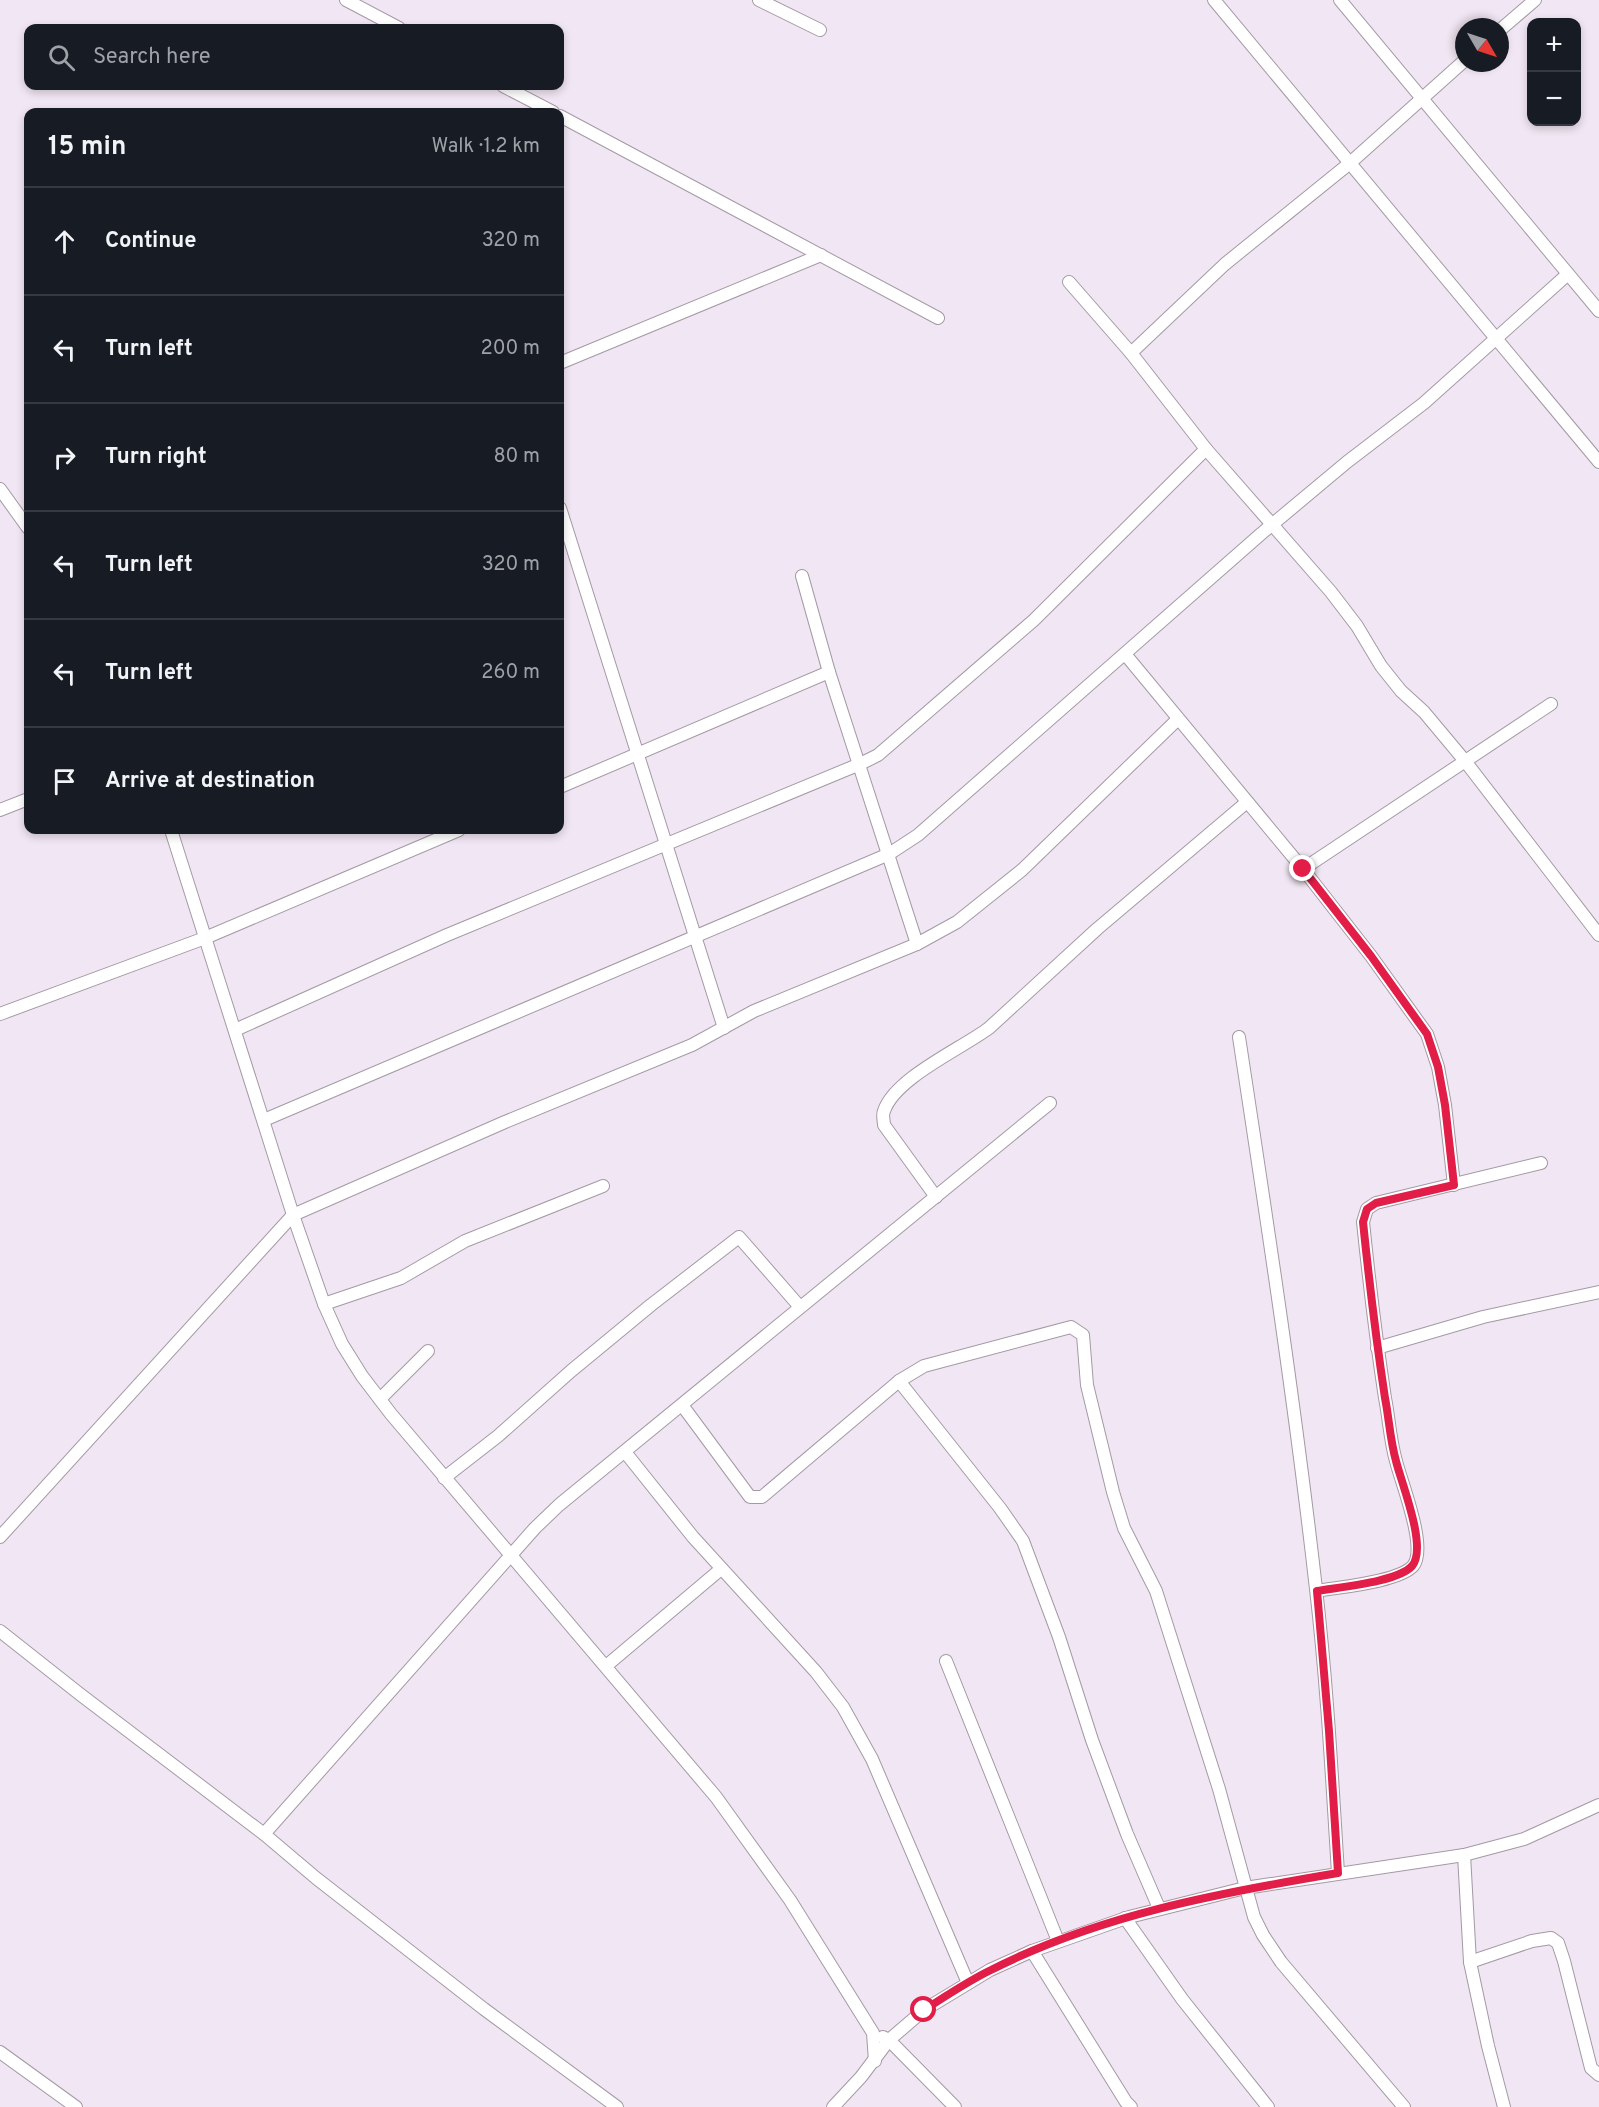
<!DOCTYPE html>
<meta charset="utf-8">
<style>
:root{--surface:#171b24;--page:#242831;--text:#f1f3f6;--muted:#9ea1a6;--line:#363941}
body{margin:0;font-family:Overpass,sans-serif;background:var(--page);color:var(--text)}
.controls{position:absolute;right:18px;top:18px;display:grid;overflow:hidden;border-radius:12px;box-shadow:0 3px 9px #0003}
.controls button{width:54px;height:54px;display:grid;place-items:center;padding:0;border:0;border-bottom:2px solid var(--line);background:var(--surface);color:var(--text);font:30px sans-serif}
.compass{position:absolute;left:1455px;top:18px;width:54px;height:54px;border-radius:50%;background:var(--surface);box-shadow:0 3px 9px #0003;rotate:129deg}
.stop{position:absolute;width:18px;height:18px;margin:-14px;border:4px solid #e11d48;border-radius:50%;background:#fff}
.stop.end{background:#e11d48;border-color:#fff;box-shadow:0 2px 6px #0008}
.list{margin:0;padding:0;list-style:none}
h2{display:flex;justify-content:space-between;align-items:center;height:78px;margin:0;padding:0 24px;font-size:26px}
h2 small{font-size:20px;font-weight:400;color:var(--muted)}
.list li{display:grid;grid-template-columns:39px 1fr auto;gap:18px;align-items:center;box-sizing:border-box;height:108px;padding:0 24px;border-top:2px solid var(--line)}
.list b{display:block;font-size:22px;white-space:nowrap}
.list em{font-size:20px;font-style:normal;color:var(--muted)}
.icon{flex:none;width:33px;height:33px;fill:none;stroke:currentColor;stroke-width:2;stroke-linecap:round;stroke-linejoin:round}
.map{position:relative;flex:none;width:1599px;height:2107px;overflow:hidden}
.search{position:absolute;background:var(--surface);box-shadow:0 3px 9px #0003;left:24px;top:24px;width:540px;height:66px;display:flex;align-items:center;gap:15px;box-sizing:border-box;padding:0 21px;border-radius:12px;color:var(--muted);font-size:22px}
.panel{position:absolute;background:var(--surface);box-shadow:0 3px 9px #0003;left:24px;top:108px;width:540px;height:726px;border-radius:12px}
.map>svg:first-child{display:block}
.lines{fill:none;stroke-linecap:round;stroke-linejoin:round}
.minor-casing{stroke:#a499a5;stroke-width:14}
.minor{stroke:#fff;stroke-width:12}
.route{stroke:#e11d48;stroke-width:8}
</style>
<div class="map">
<svg width="1599" height="2107" viewBox="0 0 1599 2107">
<rect width="100%" height="100%" fill="#f1e6f3"/>
<g class="lines">
<!-- minor casing -->
<g class="minor-casing">
<g id="minor">
<path d="M 346,0 L 399,28"/>
<path d="M 759,0 L 820,30"/>
<path d="M 1214,0 L 1599,462"/>
<path d="M 1340,0 L 1599,311"/>
<path d="M 1500,30 L 1535,0"/>
<path d="M 503,86 L 553,112"/>
<path d="M 560,116 L 938,318"/>
<path d="M 1069,282 L 1131,353 L 1206,449 L 1331,592 L 1357,626 L 1381,666 L 1401,691 L 1424,712 L 1465,761 L 1599,935"/>
<path d="M 1131,353 L 1225,264 L 1350,163 L 1464,61"/>
<path d="M 560,363 L 821,255"/>
<path d="M 0,489 L 28,528"/>
<path d="M 560,508 L 724,1028"/>
<path d="M 802,576 L 829,672 L 917,944"/>
<path d="M 1125,654 L 1303,869 L 1371,956 L 1427,1034 L 1438,1067 L 1445,1105 L 1454,1185"/>
<path d="M 560,787 L 829,672"/>
<path d="M 0,810 L 28,799"/>
<path d="M 171,830 L 293,1215 L 324,1304 L 342,1344 L 362,1376 L 391,1414 L 716,1797 L 790,1900 L 873,2033 L 875,2061"/>
<path d="M 1303,869 L 1551,704"/>
<path d="M 0,1014 L 205,938 L 459,830"/>
<path d="M 235,1030 L 447,935 L 860,764 L 878,755 L 1034,620 L 1206,449"/>
<path d="M 1239,1037 C 1267,1221 1295,1404 1316,1589 C 1327,1683 1332,1778 1338,1873"/>
<path d="M 264,1120 L 889,854 L 918,835 L 1262,533 L 1347,462 L 1424,403 L 1568,274"/>
<path d="M 936,1197 L 884,1125 C 884,1121 882,1115 884,1111 C 895,1078 961,1049 989,1028 L 1097,929 L 1247,802"/>
<path d="M 324,1304 L 401,1278 L 465,1241 L 603,1186"/>
<path d="M 1377,1348 L 1483,1317 L 1599,1292"/>
<path d="M 899,1381 L 1000,1508 L 1023,1541 L 1059,1637 L 1092,1740 L 1127,1834 L 1159,1908"/>
<path d="M 380,1399 L 428,1351"/>
<path d="M 682,1405 L 750,1497 L 762,1497 L 899,1381 L 924,1366 L 1071,1327 L 1083,1335 L 1087,1385 L 1113,1492 L 1124,1528 L 1156,1591 L 1219,1789 L 1254,1917 L 1263,1935 L 1281,1962 L 1404,2107"/>
<path d="M 625,1452 L 693,1537 L 816,1672 L 843,1707 L 872,1759 L 968,1983"/>
<path d="M 444,1478 L 498,1436 L 571,1371 L 651,1305 L 739,1237 L 800,1307"/>
<path d="M 0,1537 L 293,1215 L 505,1122 L 692,1045 L 754,1011 L 917,944 L 957,922 L 1022,870 L 1178,719"/>
<path d="M 1317,1591 C 1339,1587 1398,1582 1413,1566 C 1428,1548 1401,1482 1396,1461 C 1390,1440 1389,1418 1385,1398 C 1376,1339 1369,1280 1363,1222 L 1367,1209 L 1376,1203 L 1541,1163"/>
<path d="M 0,1631 L 81,1695 L 264,1834 L 316,1878 L 484,2009 L 617,2107"/>
<path d="M 946,1661 L 1058,1941"/>
<path d="M 606,1666 L 721,1569"/>
<path d="M 264,1834 L 535,1528 L 559,1505 L 1050,1103"/>
<path d="M 1464,1855 L 1470,1962 L 1488,2046 L 1504,2107"/>
<path d="M 1125,1918 L 1182,1999 L 1268,2107"/>
<path d="M 1032,1951 L 1126,2102 L 1131,2107"/>
<path d="M 1470,1962 L 1532,1941 L 1551,1938 L 1558,1943 L 1564,1961 L 1591,2068 L 1599,2075"/>
<path d="M 883,2037 L 889,2040 L 955,2107"/>
<path d="M 0,2052 L 76,2107"/>
<path d="M 833,2107 L 861,2077 L 889,2040 L 924,2010 L 990,1970 L 1032,1951 L 1129,1917 L 1245,1888 L 1464,1855 L 1524,1839 L 1599,1805"/>
</g>
</g>
<!-- minor -->
<use href="#minor" class="minor"/>
</g>
<g class="lines">
<!-- route -->
<path class="route" d="M 924,2010 C 946,1996 968,1981 991,1970 C 1099,1915 1219,1893 1338,1873 L 1329,1731 L 1317,1591 C 1339,1587 1398,1582 1412,1566 C 1428,1548 1401,1482 1396,1461 C 1390,1440 1389,1418 1385,1398 C 1376,1339 1369,1280 1363,1222 L 1367,1209 L 1376,1203 L 1454,1185 L 1445,1105 L 1438,1067 L 1427,1034 L 1371,956 L 1303,869"/>
</g>
</svg>
<div class="controls">
<button>+</button>
<button>−</button>
</div>
<svg class="compass" viewBox="-18 -18 36 36"><path d="M0-13l5 13h-10z" fill="#e53935"/><path d="M0 13l5-13h-10z" fill="#9ea1a6"/></svg>
<div class="stop" style="left:924px;top:2010px"></div>
<div class="stop end" style="left:1303px;top:869px"></div>
<div class="search"><svg class="icon" aria-label="search" viewBox="0 0 24 24"><circle cx="10" cy="10" r="6"/><path d="M15 15l6 6"/></svg>Search here</div>
<section class="panel">
<h2>15 min<small>Walk · 1.2 km</small></h2>
<ul class="list">
<li><svg class="icon" aria-label="ahead" viewBox="0 0 24 24"><path d="M12 20V5M6 11l6-6 6 6"/></svg><div><b>Continue</b></div><em>320 m</em></li>
<li><svg class="icon" aria-label="left" viewBox="0 0 24 24"><path d="M17 20v-9H6M10 6l-5 5 5 5"/></svg><div><b>Turn left</b></div><em>200 m</em></li>
<li><svg class="icon" aria-label="right" viewBox="0 0 24 24"><path d="M7 20v-9h11M14 6l5 5-5 5"/></svg><div><b>Turn right</b></div><em>80 m</em></li>
<li><svg class="icon" aria-label="left" viewBox="0 0 24 24"><path d="M17 20v-9H6M10 6l-5 5 5 5"/></svg><div><b>Turn left</b></div><em>320 m</em></li>
<li><svg class="icon" aria-label="left" viewBox="0 0 24 24"><path d="M17 20v-9H6M10 6l-5 5 5 5"/></svg><div><b>Turn left</b></div><em>260 m</em></li>
<li><svg class="icon" aria-label="arrive" viewBox="0 0 24 24"><path d="M6 21V4h12l-3 4 3 4H6"/></svg><div><b>Arrive at destination</b></div></li>
</ul>
</section>
</div>
